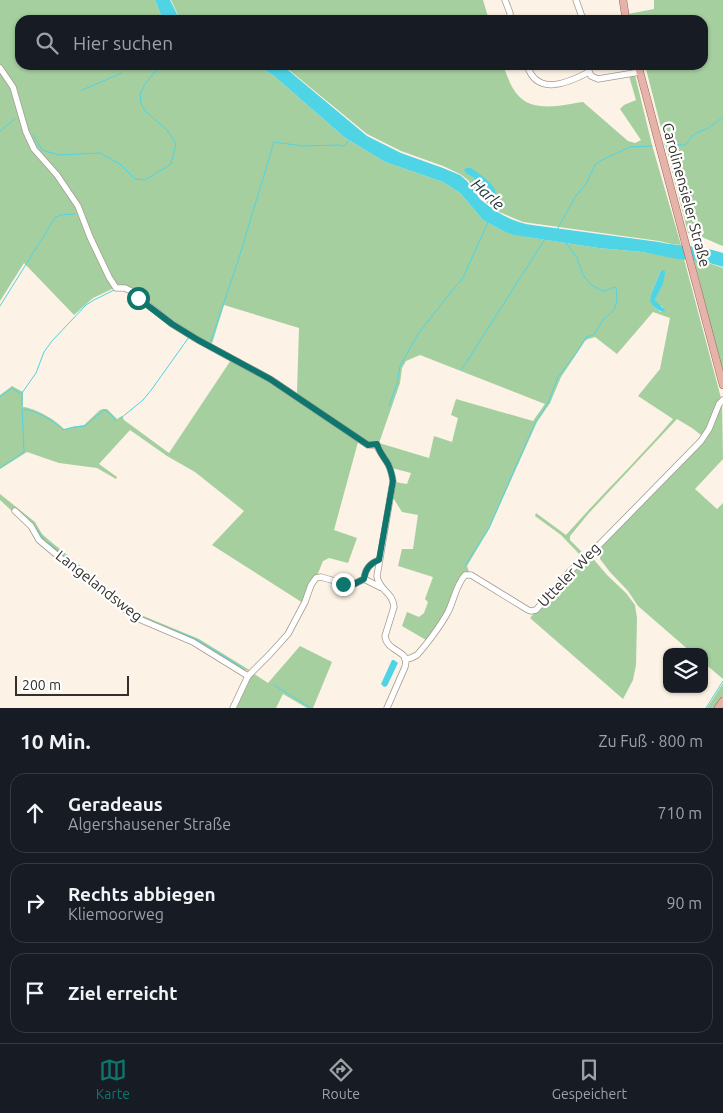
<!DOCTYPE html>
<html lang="de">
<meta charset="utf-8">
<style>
:root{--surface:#171b24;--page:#242831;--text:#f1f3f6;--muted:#9ea1a6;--line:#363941;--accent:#0f766e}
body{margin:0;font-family:Ubuntu,sans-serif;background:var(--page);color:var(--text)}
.controls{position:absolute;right:15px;bottom:15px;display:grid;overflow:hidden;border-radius:10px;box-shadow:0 1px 4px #0004}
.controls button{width:45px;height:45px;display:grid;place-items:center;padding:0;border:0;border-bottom:1px solid var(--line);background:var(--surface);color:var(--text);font:25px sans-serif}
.scale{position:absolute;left:15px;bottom:12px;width:114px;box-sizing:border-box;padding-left:5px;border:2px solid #33302b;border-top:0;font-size:14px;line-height:18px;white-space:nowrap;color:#33302b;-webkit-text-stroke:4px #fff;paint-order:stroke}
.stop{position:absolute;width:15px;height:15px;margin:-11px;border:4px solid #0f766e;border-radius:50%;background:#fff}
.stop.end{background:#0f766e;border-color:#fff;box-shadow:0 1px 5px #0008}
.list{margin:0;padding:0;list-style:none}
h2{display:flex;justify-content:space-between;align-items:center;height:65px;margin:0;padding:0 20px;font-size:21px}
h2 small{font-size:16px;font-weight:400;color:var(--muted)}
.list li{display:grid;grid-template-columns:32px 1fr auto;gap:15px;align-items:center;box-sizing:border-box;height:80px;margin:0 10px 10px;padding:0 10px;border:1px solid var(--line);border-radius:15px}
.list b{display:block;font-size:19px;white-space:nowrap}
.list p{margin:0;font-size:16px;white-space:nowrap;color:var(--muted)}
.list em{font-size:16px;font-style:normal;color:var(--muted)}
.icon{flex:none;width:28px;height:28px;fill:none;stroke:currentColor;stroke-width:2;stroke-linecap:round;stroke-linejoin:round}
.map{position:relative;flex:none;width:723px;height:708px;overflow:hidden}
.search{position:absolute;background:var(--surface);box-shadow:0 1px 4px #0004;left:15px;right:15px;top:15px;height:55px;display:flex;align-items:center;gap:12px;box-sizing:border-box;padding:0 18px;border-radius:15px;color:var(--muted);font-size:19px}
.sheet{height:335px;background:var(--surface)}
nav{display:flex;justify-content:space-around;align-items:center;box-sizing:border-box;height:70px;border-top:1px solid var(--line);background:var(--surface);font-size:14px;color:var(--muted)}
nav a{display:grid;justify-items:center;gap:2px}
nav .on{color:var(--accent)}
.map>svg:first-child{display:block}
.green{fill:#a6cfa0;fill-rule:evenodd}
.water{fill:#4fd4e5}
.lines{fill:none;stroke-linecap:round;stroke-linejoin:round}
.stream{stroke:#4fd4e5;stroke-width:1}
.minor-casing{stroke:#a49b8f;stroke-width:7}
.major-casing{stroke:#9b6457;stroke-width:8}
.minor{stroke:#fff;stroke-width:5.5}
.major{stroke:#e5b3a9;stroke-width:7}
.route{stroke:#0f766e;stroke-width:6}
.labels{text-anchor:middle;stroke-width:4.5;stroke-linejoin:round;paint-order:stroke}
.street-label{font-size:15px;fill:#33302b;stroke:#fff}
.water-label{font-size:16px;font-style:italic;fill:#23393d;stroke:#fff}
</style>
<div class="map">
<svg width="723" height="708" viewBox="0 0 723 708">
<rect width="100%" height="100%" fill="#fcf2e5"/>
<!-- green -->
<g class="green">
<path d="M 0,0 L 155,0 L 163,20 L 20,20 L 20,65 L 255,65 L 265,70 L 274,76 L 344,137 L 370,153 L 385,162 L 443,182 L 460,193 L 483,220 L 501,230 L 528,237 L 598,248 L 642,252 L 684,259 L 721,398 L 707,428 L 701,435 L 692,428 L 677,419 L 589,513 L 570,536 L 570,540 L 585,555 L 582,557 L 561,535 L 535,516 L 536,513 L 566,535 C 601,495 639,459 673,419 L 638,396 L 660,369 L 670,318 L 653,312 L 617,354 L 595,337 L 588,339 L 585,341 L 561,377 L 550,403 L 537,422 L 489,529 L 467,566 L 469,572 L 467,573 L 446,615 L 426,640 L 402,626 L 407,612 L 419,617 L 424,613 L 428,602 L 425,599 L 433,577 L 398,566 L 402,549 L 413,549 L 418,515 L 402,512 L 392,496 L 395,482 L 407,484 L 411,473 L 392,468 C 383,445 348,430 329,416 C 318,409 307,401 297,393 L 299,328 L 224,305 L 211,347 L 173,323 L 134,290 L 117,284 L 111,278 L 94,243 L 81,208 L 36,148 L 28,132 L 8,75 L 0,65 ZM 661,270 C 666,287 660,286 655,300 L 656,303 L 663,307 L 661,312 L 655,308 L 652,292 ZM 420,355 L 545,404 L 533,421 L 456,399 L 451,415 L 458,418 L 452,442 L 434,436 L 429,458 L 379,443 L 400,383 L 402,368 L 406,361 Z"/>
<path d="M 171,0 L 483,0 L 489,20 L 181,20 L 178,15 Z"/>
<path d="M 654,0 L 723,0 L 723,246 C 710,241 702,236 688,233 L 646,69 L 663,67 L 663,65 L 703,65 L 703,20 L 630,20 L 628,14 L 654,9 Z"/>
<path d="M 283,65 L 503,65 C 507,75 510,85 516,93 C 532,114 562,105 583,102 L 628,141 L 635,143 L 641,140 L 620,109 L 624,105 L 636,100 L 629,76 L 635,75 L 652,145 L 681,245 L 672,244 L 659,241 L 523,222 L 497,211 L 487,203 L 481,198 L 468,180 L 460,174 L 443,166 L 401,151 L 367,134 Z"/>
<path d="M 0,71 L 11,88 L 25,132 L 76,207 L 114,288 L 93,298 L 74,315 L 24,263 L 0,301 Z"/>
<path d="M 694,260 L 703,261 L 723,268 L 723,375 Z"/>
<path d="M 231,360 L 269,380 L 358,442 L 334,530 L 357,538 L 348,563 L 329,558 L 323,561 L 317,576 L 303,603 L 212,545 L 244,511 L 195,472 L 167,456 L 130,430 L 99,464 L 117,477 L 116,479 L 97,468 L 59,463 L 27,452 L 0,469 L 0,395 L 12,386 L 23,392 L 23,407 C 35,408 56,420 64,429 L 72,427 L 84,425 L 100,410 L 103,409 L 107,409 L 117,419 L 122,416 L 124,420 L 169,453 Z"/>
<path d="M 722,403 L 723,459 L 695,489 L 717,509 L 723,503 L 723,679 L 704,663 L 704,652 L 691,652 L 638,606 L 628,591 L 610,572 L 600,559 L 600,547 L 702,442 Z"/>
<path d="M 0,494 L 35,522 L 42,534 L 50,541 L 141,615 L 199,639 L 251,671 L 242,670 L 195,641 L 132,614 L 39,536 L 0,500 Z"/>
<path d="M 590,555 L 607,575 L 626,593 L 635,605 L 637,618 L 636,665 L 633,680 L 623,699 L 530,618 L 565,578 Z"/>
<path d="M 300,646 L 332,662 L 313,708 L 307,708 L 283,694 L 276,708 L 235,708 L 253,673 L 268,683 Z"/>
<path d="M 723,683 L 723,696 L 714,708 L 707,708 Z"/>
</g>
<!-- water -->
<g class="water">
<path d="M 155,0 L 170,0 L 180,20 L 163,20 Z"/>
<path d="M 255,65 L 282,65 L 367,136 L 401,153 L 443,168 L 460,175 L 467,181 L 480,199 L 490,207 L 492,200 L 491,194 L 479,186 L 473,177 L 466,173 L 464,170 L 466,168 L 471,168 C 482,176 504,189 494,204 L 495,210 C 506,218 519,223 532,225 L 659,242 C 672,245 683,245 695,247 C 705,248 714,250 723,253 L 723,267 L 703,261 L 678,259 L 642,252 L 598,248 L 514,235 L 501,230 L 483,220 L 460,193 L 443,182 L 385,162 L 370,153 L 344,137 L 274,76 L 265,70 Z"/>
<path d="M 661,270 L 665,271 L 665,273 L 663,284 L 655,300 L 665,310 L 665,311 C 657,312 654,307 650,301 L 652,292 Z"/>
<path d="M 392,660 L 394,660 L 398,663 L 387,686 L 384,687 L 381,684 Z"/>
</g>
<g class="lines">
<!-- stream -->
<g class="stream">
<path d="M 82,90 L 122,73"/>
<path d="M 0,131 L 15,119"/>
<path d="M 33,135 L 42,150 L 59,155 L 100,153 L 120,164 L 135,179 L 145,180 L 171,164 L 176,144 L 167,130 L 145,111 L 141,103 L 140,94 L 145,84 L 159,67 L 162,65"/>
<path d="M 664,144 L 684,145 L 687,143 L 693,135 L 701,131 L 707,129 L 723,117"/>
<path d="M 557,230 L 575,197 L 586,184 L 595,165 L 600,161 L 630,147 L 652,146"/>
<path d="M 0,306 L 55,218 L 60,215 L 75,214"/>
<path d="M 211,341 L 238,261 L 274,142 L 303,146 L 338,145 L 345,146 L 349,140"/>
<path d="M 462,369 L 545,239"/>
<path d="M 0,397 L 12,388 L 18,392 L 20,393"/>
<path d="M 22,406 L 22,393 L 36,373 L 44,352 L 52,341 L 86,305 L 94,300 L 114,290"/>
<path d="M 389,406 L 397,384 L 400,366 L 418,334 L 450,293 L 463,278 L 488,222"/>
<path d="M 121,418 L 143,400 L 152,389 L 189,337"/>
<path d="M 0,468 L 24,452 L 22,409 C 35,410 55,421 63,430 L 74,427 L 85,426 L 104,410 L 110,413 L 116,421"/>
<path d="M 26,517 C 34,524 38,532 44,539"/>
<path d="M 49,543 L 79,569 L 114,594 L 134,612 L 141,616"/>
<path d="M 465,566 L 489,528 L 535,423 L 548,403 L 558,377 L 577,352 L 586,337 L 594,335 L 603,320 L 614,310 L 617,301 L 616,287 L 603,291 L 591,285 L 583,275 L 577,258 L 566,243"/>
<path d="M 148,620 L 196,639 L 243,668"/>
<path d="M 274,685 L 311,708"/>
<path d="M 706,708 L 723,681"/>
</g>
<!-- minor casing -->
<g class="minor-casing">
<g id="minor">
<path d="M 505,0 L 510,13 L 510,20"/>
<path d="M 576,0 L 581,14 L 584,20"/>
<path d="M 527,65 C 537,97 568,83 589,72"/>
<path d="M 586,65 L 591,76 L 598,79 L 640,72"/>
<path d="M 0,68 L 13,87 L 26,132 L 34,149 L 57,175 L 78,206 L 90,237 L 109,277 L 116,288 L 125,288 L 133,292 L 138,297 L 172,324 L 198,340 L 270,379 L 368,445 L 377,445 C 379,452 384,457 388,464 C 391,470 392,475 393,481 L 377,576 C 379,591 393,592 394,607 L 385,636 C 386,647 397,649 404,656 L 406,661 L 405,667 L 387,708"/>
<path d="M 15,511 L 31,526 L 39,540 L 76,571 L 112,597 L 131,615 L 139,619 L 193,642 L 248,676"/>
<path d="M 364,579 C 365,569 370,563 379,560"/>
<path d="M 405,659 L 411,658 L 417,655 C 427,644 441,625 448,612 C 454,600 456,585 465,575 L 471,575 L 528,610 L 531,611 L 536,610 L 570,571 L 598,546 L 701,441 L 709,429 L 719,404 L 723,400"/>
<path d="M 233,708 L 248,676 L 270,654 L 288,634 L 305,602 L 311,585 L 316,578 L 321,577 L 349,585 L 354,584 L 364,579 L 380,587"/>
</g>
</g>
<!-- major casing -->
<g class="major-casing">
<g id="major">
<path d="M 623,0 L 626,20"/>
<path d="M 638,65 L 723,385"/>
<path d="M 718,708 L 723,701"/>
</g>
</g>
<!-- minor -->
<use href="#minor" class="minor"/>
<!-- major -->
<use href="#major" class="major"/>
</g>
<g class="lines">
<!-- route -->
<path class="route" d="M 138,298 L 172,324 L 198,340 L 270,379 L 368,445 L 377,444 C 379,452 384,457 388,464 C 391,470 392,475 393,481 L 379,560 C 370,563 365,569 364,579 L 354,584 L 343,584"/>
</g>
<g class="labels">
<!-- street labels -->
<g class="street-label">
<text transform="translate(686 195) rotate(75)" y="5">Carolinensieler Straße</text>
<text transform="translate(569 575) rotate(-46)" y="5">Utteler Weg</text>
<text transform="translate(99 586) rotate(38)" y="5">Langelandsweg</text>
</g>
<!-- water labels -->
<g class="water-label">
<text transform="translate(488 194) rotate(42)" y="6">Harle</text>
</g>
</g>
</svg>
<div class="controls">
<button><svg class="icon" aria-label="layers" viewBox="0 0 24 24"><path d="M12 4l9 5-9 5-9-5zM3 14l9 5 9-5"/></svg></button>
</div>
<div class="scale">200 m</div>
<div class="stop" style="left:138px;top:298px"></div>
<div class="stop end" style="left:343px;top:584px"></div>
<div class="search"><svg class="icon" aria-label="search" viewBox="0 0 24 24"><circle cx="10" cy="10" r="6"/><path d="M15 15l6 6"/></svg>Hier suchen</div>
</div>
<section class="sheet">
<h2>10 Min.<small>Zu Fuß · 800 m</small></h2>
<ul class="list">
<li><svg class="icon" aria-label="ahead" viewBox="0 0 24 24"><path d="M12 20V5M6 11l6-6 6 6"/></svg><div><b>Geradeaus</b><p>Algershausener Straße</p></div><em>710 m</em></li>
<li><svg class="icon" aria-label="right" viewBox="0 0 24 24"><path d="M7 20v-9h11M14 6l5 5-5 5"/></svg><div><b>Rechts abbiegen</b><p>Kliemoorweg</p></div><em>90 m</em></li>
<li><svg class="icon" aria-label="arrive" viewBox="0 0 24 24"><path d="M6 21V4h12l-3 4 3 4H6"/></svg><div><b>Ziel erreicht</b></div></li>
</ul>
</section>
<nav>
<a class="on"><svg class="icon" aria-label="map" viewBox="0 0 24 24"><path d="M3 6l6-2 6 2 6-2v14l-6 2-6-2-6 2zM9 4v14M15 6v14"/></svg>Karte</a>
<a><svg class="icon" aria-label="directions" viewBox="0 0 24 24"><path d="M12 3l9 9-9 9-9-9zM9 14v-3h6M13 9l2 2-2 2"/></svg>Route</a>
<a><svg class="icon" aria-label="saved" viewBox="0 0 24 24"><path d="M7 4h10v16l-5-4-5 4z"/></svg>Gespeichert</a>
</nav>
